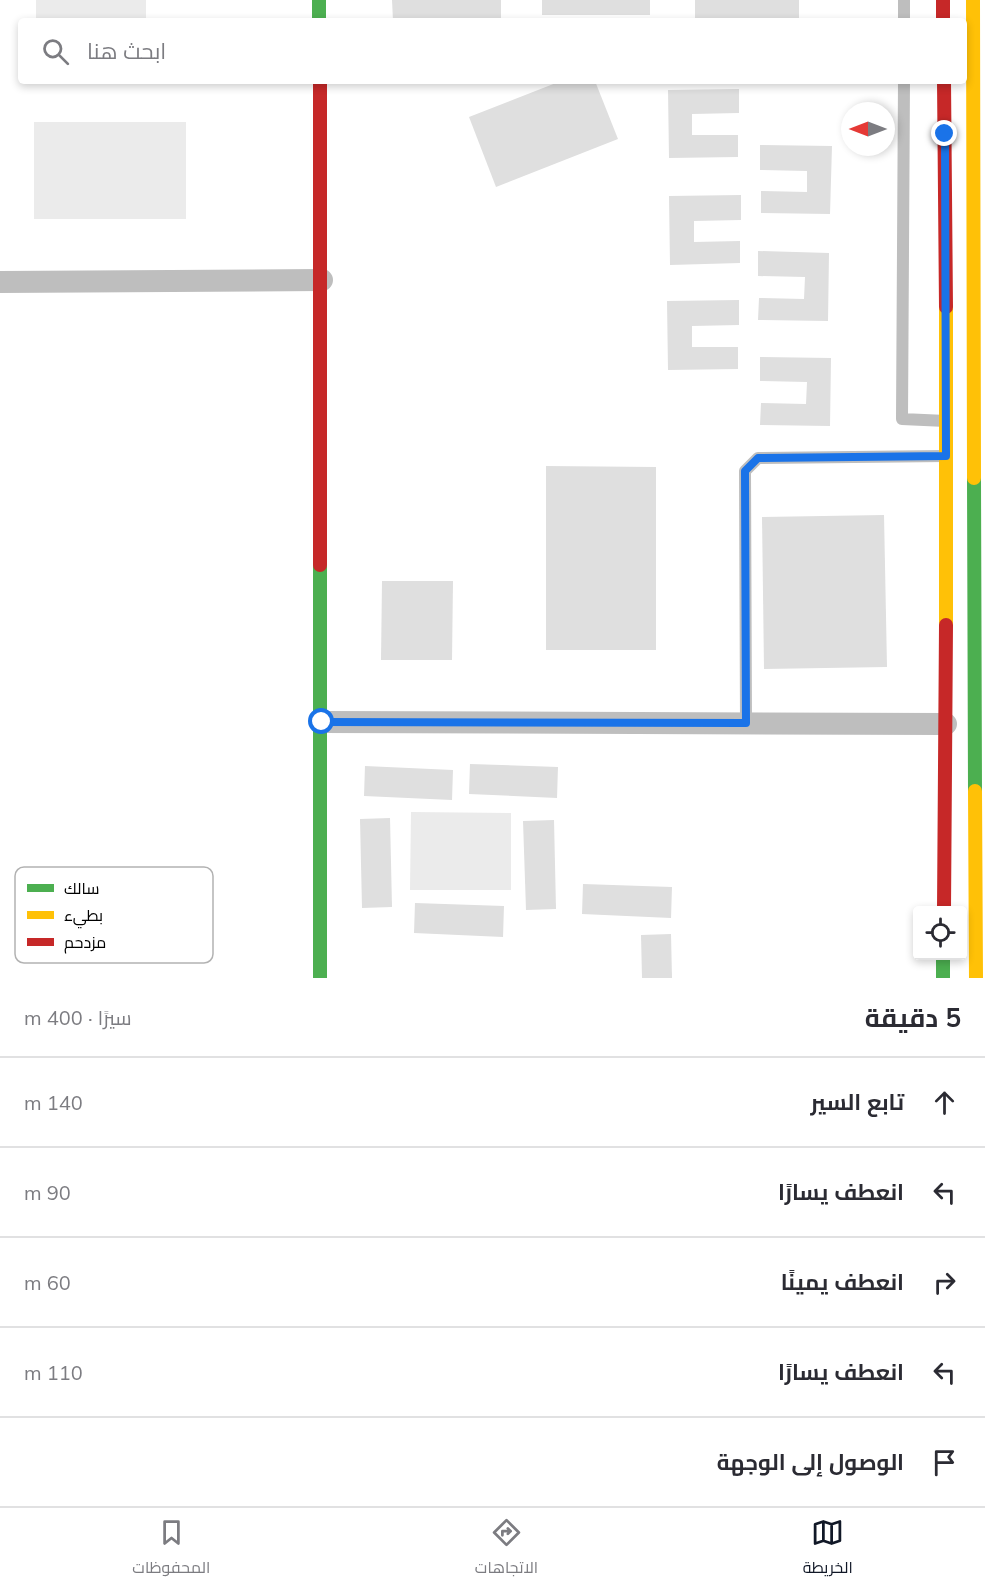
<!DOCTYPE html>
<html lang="ar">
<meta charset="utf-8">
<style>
:root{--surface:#fff;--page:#f2f2f3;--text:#2b2b33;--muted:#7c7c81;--line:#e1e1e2;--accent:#111827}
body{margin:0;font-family:Mulish,Cairo,sans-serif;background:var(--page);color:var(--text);direction:rtl}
.controls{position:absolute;right:18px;bottom:18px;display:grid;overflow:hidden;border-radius:6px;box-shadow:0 3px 9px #0003}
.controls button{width:54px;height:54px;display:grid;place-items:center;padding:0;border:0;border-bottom:2px solid var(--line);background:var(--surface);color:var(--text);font:30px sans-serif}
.compass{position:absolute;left:841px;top:102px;width:54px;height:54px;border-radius:50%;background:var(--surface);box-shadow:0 3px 9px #0003;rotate:270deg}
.stop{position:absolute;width:18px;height:18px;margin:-14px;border:4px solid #1a73e8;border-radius:50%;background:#fff}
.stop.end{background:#1a73e8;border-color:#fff;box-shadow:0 2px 6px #0008}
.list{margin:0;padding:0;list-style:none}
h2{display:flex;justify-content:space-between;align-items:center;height:78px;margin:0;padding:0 24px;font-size:26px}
h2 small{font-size:20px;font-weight:400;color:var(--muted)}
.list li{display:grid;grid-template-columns:39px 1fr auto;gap:18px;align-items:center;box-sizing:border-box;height:90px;padding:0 24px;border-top:2px solid var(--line)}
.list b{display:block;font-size:22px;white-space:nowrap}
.list em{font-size:20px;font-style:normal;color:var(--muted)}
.icon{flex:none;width:33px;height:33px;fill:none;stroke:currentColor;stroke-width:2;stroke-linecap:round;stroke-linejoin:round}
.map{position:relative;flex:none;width:985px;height:978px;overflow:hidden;direction:ltr}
.search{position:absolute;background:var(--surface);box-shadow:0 3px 9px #0003;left:18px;right:18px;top:18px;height:66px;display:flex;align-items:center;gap:15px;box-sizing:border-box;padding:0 21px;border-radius:6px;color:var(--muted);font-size:22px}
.sheet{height:528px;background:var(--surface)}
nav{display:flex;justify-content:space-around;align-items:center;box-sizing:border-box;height:84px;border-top:2px solid var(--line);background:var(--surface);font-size:16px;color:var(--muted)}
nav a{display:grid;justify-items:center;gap:3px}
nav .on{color:var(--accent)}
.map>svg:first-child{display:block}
.green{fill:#ebebeb}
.building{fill:#dfdfdf}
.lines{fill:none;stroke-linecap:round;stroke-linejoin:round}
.lane{stroke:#bebebe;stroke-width:12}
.street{stroke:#bebebe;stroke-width:22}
.fast{stroke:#4caf50;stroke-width:14}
.slow{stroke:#ffc107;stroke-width:14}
.jam{stroke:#c62828;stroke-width:14}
.route{stroke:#1a73e8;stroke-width:8}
.key{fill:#fff;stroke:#b2b2b2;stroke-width:1.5}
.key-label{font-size:16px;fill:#000}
</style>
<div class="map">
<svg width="985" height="978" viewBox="0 0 985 978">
<rect width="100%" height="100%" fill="#fff"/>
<!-- green -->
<g class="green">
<rect x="36" y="0" width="110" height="21"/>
<rect x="34" y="122" width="152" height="97"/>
<path d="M 411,812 L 511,813 L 511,890 L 410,890 Z"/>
</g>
<!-- building -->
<g class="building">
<path d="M 392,0 L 501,0 L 501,21 L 393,21 Z"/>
<rect x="542" y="0" width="108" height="15"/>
<path d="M 695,0 L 799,0 L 799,20 L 695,18 Z"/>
<path d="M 561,81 L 595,81 L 618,139 L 496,187 L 469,117 Z"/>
<path d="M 739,89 L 739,113 L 692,114 L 692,135 L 738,135 L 738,157 L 669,158 L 668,90 Z"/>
<path d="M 760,145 L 832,146 L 830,214 L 761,213 L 761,191 L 807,192 L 807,171 L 760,170 Z"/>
<path d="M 741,195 L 741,220 L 694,221 L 694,242 L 740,241 L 740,263 L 670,265 L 669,196 Z"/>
<path d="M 758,251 L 829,253 L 828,321 L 758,320 L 759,298 L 804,299 L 805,277 L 758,276 Z"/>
<path d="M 739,300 L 739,325 L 692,326 L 692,347 L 738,347 L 738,369 L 668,370 L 667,301 Z"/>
<path d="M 760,357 L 831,358 L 830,426 L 760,425 L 761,403 L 806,404 L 807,382 L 760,381 Z"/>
<path d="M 546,466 L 656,467 L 656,650 L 546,650 Z"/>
<path d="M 884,515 L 887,667 L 764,669 L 762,517 Z"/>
<path d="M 382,581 L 453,581 L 452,660 L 381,660 Z"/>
<path d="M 470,764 L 558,767 L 557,798 L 469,794 Z"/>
<path d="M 365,766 L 453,770 L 452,800 L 364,796 Z"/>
<path d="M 390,818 L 392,907 L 362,908 L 360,819 Z"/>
<path d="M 554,820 L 556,909 L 526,910 L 523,821 Z"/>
<path d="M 583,884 L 672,887 L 671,918 L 582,914 Z"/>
<path d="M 415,903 L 504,906 L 503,937 L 414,933 Z"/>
<path d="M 671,934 L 672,978 L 642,978 L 641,935 Z"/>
</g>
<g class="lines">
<!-- lane -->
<g class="lane">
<path d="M 904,21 L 904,0"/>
<path d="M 904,81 L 902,419 L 946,421"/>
<path d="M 746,723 L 745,471 L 758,458 L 945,456"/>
</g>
<!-- street -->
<g class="street">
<path d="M 0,282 L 322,280"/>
<path d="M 322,722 L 946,724"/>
</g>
<!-- fast -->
<g class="fast">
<path d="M 319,0 L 319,21"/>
<path d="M 974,478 L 975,791"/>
<path d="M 320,565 L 320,978"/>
<path d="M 943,956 L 943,978"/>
</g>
<!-- slow -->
<g class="slow">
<path d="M 973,0 L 974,478"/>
<path d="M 946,625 L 946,307"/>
<path d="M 975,791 L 976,978"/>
</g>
<!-- jam -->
<g class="jam">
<path d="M 943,0 L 943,21"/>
<path d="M 320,81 L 320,565"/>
<path d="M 944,81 L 946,307"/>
<path d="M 944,910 L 946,625"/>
</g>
</g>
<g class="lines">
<!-- route -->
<path class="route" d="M 322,722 L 746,723 L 745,471 L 758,458 L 946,456 L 945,134"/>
</g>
<!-- legend -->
<rect x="15" y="867" width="198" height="96" rx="9" class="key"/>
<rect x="27" y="884" width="27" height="8" fill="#4caf50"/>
<rect x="27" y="911" width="27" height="8" fill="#ffc107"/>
<rect x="27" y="938" width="27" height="8" fill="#c62828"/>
<g class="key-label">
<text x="64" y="894">سالك</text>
<text x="64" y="921">بطيء</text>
<text x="64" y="948">مزدحم</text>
</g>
</svg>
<div class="controls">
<button><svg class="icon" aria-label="locate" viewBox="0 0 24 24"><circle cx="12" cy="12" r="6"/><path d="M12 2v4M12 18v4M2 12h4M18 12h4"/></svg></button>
</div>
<svg class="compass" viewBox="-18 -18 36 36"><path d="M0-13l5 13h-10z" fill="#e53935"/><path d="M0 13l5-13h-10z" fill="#7c7c81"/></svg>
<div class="stop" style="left:322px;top:722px"></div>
<div class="stop end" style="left:945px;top:134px"></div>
<div class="search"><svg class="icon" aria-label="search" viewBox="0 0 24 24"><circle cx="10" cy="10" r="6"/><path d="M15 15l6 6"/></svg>ابحث هنا</div>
</div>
<section class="sheet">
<h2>5 دقيقة<small>سيرًا · 400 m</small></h2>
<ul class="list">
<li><svg class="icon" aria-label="ahead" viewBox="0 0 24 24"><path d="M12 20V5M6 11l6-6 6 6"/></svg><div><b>تابع السير</b></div><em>140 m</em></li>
<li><svg class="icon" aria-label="left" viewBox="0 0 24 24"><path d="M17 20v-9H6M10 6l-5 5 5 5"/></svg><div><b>انعطف يسارًا</b></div><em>90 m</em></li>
<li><svg class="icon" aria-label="right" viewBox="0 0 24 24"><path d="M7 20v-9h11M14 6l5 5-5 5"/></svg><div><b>انعطف يمينًا</b></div><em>60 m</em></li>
<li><svg class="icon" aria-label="left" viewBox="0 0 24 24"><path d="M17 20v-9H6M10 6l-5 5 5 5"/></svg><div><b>انعطف يسارًا</b></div><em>110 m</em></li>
<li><svg class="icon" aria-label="arrive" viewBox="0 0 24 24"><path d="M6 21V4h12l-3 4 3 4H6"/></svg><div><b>الوصول إلى الوجهة</b></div></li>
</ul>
</section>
<nav>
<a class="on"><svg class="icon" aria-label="map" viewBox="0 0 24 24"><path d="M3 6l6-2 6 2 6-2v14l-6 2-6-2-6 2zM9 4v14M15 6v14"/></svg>الخريطة</a>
<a><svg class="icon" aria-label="directions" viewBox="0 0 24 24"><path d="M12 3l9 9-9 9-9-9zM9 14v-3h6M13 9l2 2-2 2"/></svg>الاتجاهات</a>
<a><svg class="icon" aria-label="saved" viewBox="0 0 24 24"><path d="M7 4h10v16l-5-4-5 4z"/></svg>المحفوظات</a>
</nav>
